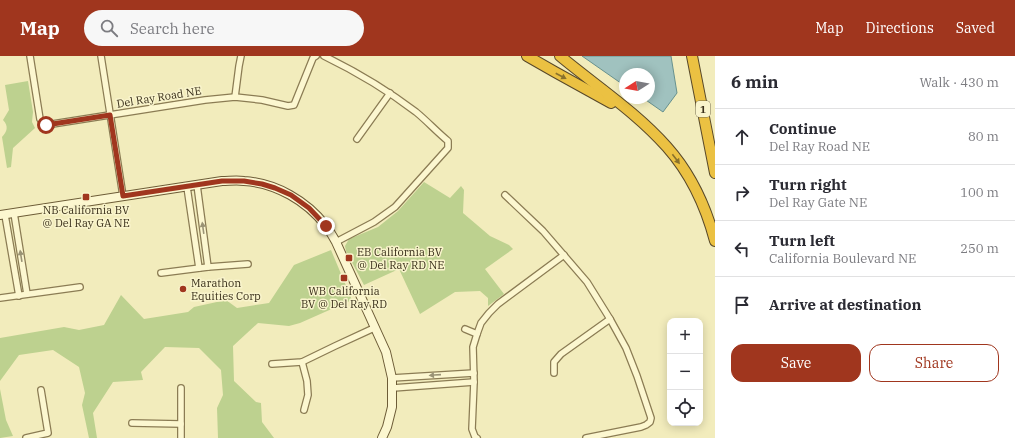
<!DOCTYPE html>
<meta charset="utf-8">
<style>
:root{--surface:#fff;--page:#f7f7f7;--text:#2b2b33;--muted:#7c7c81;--line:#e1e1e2;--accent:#a0361e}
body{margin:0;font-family:"IBM Plex Serif",serif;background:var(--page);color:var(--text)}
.controls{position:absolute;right:12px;bottom:12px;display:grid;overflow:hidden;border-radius:8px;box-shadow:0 2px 10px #0003}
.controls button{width:36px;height:36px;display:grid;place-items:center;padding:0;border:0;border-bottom:1px solid var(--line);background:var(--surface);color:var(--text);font:20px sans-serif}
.compass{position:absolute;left:619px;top:12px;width:36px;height:36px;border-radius:50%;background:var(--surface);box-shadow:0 2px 10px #0003;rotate:259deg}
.stop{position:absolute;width:12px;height:12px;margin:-9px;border:3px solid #a0361e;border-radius:50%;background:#fff}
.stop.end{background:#a0361e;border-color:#fff;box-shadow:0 1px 4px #0008}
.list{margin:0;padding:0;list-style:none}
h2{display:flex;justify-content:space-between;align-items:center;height:52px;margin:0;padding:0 16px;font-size:17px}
h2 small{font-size:13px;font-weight:400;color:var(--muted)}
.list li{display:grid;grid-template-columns:26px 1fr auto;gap:12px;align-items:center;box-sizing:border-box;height:56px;padding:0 16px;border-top:1px solid var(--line)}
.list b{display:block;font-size:15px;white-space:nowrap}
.list p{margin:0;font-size:13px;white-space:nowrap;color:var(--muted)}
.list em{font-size:13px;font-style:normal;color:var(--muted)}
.actions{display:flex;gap:8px;padding:12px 16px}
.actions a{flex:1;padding:9px 0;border:1px solid var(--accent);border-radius:12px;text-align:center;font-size:14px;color:var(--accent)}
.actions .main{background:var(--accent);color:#fff}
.icon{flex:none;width:22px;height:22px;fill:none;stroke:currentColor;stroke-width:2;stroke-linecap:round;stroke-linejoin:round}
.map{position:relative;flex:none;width:715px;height:382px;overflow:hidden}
header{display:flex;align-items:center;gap:24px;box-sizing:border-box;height:56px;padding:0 20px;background:var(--accent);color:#fff}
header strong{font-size:19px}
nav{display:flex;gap:22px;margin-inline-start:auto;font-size:14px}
.search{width:280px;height:36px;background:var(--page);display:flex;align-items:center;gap:10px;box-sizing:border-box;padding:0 14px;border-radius:22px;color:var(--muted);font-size:15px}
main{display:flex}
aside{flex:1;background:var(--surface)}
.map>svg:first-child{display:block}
.green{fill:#bdd18f}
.water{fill:#a0c2bf;stroke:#67918e}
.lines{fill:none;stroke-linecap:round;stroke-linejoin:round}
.street-casing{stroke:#8b7c54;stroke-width:8}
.secondary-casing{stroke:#6d5c37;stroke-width:10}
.highway-casing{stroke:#584829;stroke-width:12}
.street{stroke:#fcf7d0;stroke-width:5.5}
.secondary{stroke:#fcf7d0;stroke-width:8}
.highway{stroke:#ebc142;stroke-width:10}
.oneway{fill:#89712c}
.oneway2{fill:#9a9375}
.route{stroke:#a0361e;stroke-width:5}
.poi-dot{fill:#a0361e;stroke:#f9f4cc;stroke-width:1.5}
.labels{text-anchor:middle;stroke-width:3;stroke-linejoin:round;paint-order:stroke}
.shield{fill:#f9f4cc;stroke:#736a4f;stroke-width:1}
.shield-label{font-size:10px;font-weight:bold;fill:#392f1a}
.street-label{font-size:11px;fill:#392f1a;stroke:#f9f4cc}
.poi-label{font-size:11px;fill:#392f1a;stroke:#f9f4cc}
</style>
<header>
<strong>Map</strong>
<div class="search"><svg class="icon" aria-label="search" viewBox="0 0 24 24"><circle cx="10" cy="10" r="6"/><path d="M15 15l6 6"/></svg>Search here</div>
<nav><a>Map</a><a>Directions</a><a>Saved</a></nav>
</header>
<main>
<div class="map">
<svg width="715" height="382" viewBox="0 0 715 382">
<rect width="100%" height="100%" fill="#f2ecbc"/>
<!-- green -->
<g class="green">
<path d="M 28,25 L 33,56 L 32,66 L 35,72 L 13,92 L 11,111 L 7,112 L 2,81 C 7,76 9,70 3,64 L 9,54 L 5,29 Z"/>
<path d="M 424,126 L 450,142 L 461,130 L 464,134 L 463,157 L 490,180 L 509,189 L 513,193 L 485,213 L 504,238 L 488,250 L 488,242 L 480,235 L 455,236 L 420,258 L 399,213 L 364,229 L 346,195 L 345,190 L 349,183 L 378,171 L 398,155 Z"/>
<path d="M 331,194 L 352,244 L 300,267 L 289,270 L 258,267 L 233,290 L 234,325 L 256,346 L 261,347 L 262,366 L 274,382 L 218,382 L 217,352 L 223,339 L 221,314 L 199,292 L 165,291 L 141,316 L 143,324 L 113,326 L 93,357 L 97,382 L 89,382 L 82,349 L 85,337 L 79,311 L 53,294 L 19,299 L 0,325 L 0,282 L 64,271 L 79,274 L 104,269 L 121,239 L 144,263 L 188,256 L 194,251 L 226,244 L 237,252 L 269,247 L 294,209 Z"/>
<path d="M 0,333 L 6,364 L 13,380 L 0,382 Z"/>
</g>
<!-- water -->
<path class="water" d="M 582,0 L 671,0 L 677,37 L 663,56 L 643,42 L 649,42 L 649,18 L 625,18 L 625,30 Z"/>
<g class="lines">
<!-- street casing -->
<g class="street-casing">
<g id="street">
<path d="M 30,0 L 40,63 L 46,69 L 205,44 L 235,41 L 262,44 L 288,50 L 294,49 L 313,2 L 316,0"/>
<path d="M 101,0 L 123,140"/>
<path d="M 324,0 C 357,16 387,34 416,56 C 427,65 437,76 448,85 L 448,92 L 395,151 L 374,166 L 336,186"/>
<path d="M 235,41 L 239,10 L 241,0"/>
<path d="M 357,83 L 390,37"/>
<path d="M 197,129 L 208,211"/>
<path d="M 187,131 L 199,212"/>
<path d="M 505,139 L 543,175 L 587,226 L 610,263 L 626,292 L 637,320 L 651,362 L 650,366 L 646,369 L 641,371 L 586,382"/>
<path d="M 14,157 L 27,238"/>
<path d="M 5,159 L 19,240"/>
<path d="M 161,217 L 208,211 L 248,208"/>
<path d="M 0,242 L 80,231"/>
<path d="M 465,273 L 477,278"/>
<path d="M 302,306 L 307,325 L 308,339 L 304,354"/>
<path d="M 272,308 L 302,306 L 335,290 L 374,272"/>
<path d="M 554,317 L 554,306 L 561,298 L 610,263"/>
<path d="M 392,322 L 474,317"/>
<path d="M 181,332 L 181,382"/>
<path d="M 393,332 L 474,326"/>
<path d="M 132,367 L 181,368"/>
<path d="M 26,382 L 48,377 L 41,334"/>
<path d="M 477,382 L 475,381 L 472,373 L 474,326 L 473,291 L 477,278 L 481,267 L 489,257 L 498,248 L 564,199"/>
</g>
</g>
<!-- secondary casing -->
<g class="secondary-casing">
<path id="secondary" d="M 0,159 L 222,125 C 229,125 237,124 244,125 C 276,127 307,145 326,170 C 330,175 333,181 336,186 L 386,296 L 392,322 L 392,351 L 387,371 L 382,382"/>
</g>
<!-- highway casing -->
<g class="highway-casing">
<g id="highway">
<path d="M 527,0 L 555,16 L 611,47"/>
<path d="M 560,0 C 596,30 636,56 667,91 C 691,118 706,151 715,185"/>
<path d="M 692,0 L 715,117"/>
</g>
</g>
<!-- street -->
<use href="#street" class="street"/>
<!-- secondary -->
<use href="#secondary" class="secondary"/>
<!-- highway -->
<use href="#highway" class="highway"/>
</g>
<!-- one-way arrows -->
<defs><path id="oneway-solid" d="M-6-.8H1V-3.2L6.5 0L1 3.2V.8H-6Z"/></defs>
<g class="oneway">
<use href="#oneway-solid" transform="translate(561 20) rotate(28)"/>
<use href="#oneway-solid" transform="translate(676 103) rotate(53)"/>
</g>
<g class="oneway2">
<use href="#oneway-solid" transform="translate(203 172) rotate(-98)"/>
<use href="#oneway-solid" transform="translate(21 200) rotate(-99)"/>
<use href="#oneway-solid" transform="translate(435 319) rotate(176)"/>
</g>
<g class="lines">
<!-- route -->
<path class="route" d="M 46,69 L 110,59 L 123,140 L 222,125 L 244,125 L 262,128 L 275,132 L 291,139 L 309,152 L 326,170"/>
</g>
<!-- markers -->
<g class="poi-dot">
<rect x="82" y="137" width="8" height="8" rx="2"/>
<rect x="345" y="198" width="8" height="8" rx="2"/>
<rect x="340" y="218" width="8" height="8" rx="2"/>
<circle cx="183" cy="233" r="4"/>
</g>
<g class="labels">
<!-- shield labels -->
<rect class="shield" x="696" y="45" width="14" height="16" rx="3"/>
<g class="shield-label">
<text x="703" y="57">1</text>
</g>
<!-- street labels -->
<g class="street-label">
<text transform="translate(159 41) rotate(-9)" y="4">Del Ray Road NE</text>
</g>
<!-- poi labels -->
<g class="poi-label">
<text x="86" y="158">NB California BV<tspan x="86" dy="13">@ Del Ray GA NE</tspan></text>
<text x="357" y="200" text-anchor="start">EB California BV<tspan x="357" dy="13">@ Del Ray RD NE</tspan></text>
<text x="191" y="231" text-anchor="start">Marathon<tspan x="191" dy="13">Equities Corp</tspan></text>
<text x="344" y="239">WB California<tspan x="344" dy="13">BV @ Del Ray RD</tspan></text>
</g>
</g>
</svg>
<div class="controls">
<button>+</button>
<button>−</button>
<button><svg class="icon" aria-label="locate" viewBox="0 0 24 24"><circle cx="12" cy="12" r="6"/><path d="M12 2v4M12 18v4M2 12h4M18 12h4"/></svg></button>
</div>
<svg class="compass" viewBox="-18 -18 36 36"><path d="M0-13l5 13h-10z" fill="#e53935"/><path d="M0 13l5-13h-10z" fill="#7c7c81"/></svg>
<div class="stop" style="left:46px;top:69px"></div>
<div class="stop end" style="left:326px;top:170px"></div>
</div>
<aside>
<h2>6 min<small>Walk · 430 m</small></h2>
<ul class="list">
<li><svg class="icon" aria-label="ahead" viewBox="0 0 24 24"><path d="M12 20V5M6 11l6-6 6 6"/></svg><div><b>Continue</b><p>Del Ray Road NE</p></div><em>80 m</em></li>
<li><svg class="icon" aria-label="right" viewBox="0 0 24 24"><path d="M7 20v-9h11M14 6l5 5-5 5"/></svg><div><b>Turn right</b><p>Del Ray Gate NE</p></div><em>100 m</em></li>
<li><svg class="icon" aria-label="left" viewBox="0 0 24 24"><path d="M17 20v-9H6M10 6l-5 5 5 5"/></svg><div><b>Turn left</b><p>California Boulevard NE</p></div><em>250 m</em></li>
<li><svg class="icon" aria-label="arrive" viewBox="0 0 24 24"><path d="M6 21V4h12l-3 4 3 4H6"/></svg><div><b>Arrive at destination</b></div></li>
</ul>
<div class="actions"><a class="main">Save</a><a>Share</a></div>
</aside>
</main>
